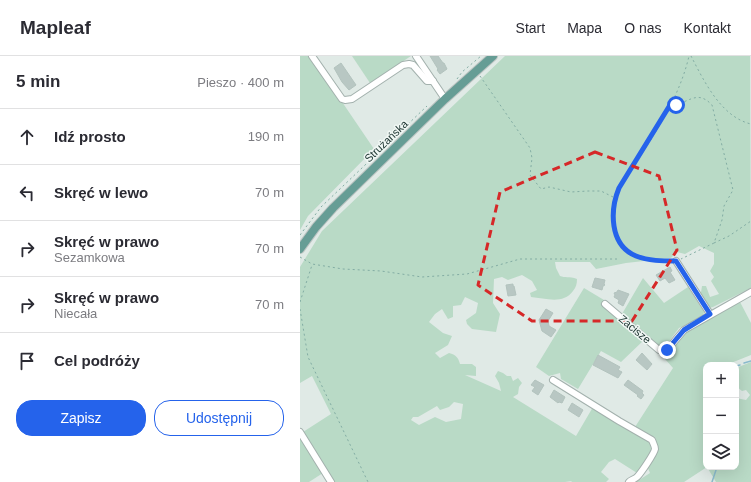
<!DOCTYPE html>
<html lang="pl">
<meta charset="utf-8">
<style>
:root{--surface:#fff;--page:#f7f7f7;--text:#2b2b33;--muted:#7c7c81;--line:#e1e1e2;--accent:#2563eb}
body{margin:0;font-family:Helvetica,sans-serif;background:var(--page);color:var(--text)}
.controls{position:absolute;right:12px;bottom:12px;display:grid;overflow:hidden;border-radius:8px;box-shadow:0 4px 16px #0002}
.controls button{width:36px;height:36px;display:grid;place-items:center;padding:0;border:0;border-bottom:1px solid var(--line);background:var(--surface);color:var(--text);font:20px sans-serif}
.stop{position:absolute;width:12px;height:12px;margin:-9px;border:3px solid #2563eb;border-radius:50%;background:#fff}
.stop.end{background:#2563eb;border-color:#fff;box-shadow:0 1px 4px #0008}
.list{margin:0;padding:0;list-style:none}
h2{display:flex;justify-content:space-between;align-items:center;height:52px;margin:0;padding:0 16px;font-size:17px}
h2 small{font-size:13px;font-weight:400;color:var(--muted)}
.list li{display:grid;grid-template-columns:26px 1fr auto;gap:12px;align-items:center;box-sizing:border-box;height:56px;padding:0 16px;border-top:1px solid var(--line)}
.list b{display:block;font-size:15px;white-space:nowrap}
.list p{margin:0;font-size:13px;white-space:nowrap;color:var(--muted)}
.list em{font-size:13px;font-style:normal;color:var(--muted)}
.actions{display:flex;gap:8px;padding:12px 16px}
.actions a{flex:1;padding:9px 0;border:1px solid var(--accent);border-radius:16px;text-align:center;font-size:14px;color:var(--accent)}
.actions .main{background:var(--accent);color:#fff}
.icon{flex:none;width:22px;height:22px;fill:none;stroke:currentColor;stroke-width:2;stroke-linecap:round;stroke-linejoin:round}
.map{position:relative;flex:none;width:451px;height:426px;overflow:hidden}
header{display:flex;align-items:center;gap:24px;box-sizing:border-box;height:56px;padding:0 20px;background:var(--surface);border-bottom:1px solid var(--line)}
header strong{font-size:19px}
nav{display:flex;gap:22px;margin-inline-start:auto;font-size:14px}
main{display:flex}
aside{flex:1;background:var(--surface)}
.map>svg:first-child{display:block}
.green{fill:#b9dac6;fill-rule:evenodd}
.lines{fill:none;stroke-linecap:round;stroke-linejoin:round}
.stream{stroke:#8abbcd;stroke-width:1.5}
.building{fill:#b8c7c3;stroke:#b3c3be}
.minor-casing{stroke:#a3b1ad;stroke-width:8}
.major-casing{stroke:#bcc4c2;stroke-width:10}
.path{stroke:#82aca3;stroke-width:1;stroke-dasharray:2 3;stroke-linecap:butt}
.minor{stroke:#fff;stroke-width:6}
.major{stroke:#669d95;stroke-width:8}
.route{stroke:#2563eb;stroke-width:5}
.marked{fill:none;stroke:#d62828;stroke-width:3;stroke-dasharray:8 5;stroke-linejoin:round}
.labels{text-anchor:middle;stroke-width:3;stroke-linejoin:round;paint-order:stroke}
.street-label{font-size:11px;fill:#213935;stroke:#f0f7f4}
</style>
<header>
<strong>Mapleaf</strong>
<nav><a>Start</a><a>Mapa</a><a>O nas</a><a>Kontakt</a></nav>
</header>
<main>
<aside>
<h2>5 min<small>Pieszo · 400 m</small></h2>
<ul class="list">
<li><svg class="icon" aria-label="ahead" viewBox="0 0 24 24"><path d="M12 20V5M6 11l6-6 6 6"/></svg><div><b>Idź prosto</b></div><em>190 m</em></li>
<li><svg class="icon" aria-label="left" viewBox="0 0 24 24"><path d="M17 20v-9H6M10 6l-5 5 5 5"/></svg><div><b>Skręć w lewo</b></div><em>70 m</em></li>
<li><svg class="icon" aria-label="right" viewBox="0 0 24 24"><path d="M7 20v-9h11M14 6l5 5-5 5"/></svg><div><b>Skręć w prawo</b><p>Sezamkowa</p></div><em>70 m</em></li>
<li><svg class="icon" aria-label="right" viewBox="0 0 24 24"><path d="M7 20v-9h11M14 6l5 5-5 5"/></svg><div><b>Skręć w prawo</b><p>Niecała</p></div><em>70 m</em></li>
<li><svg class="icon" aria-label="arrive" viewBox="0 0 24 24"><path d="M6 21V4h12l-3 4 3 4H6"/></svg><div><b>Cel podróży</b></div></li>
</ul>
<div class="actions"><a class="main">Zapisz</a><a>Udostępnij</a></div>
</aside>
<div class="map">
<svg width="451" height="426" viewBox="0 0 451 426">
<rect width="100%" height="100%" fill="#e0eae6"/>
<!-- green -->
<g class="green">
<path d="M 0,0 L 8,0 L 17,9 L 74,93 L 8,160 L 0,174 Z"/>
<path d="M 52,0 L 111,0 L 70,27 Z"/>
<path d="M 205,0 L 450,0 L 451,232 L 413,251 L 405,253 L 400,243 L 402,230 L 406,230 L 410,241 L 419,238 L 411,225 L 414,221 L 410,215 L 414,208 L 414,197 L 399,190 L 385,198 L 377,196 L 371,202 L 326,207 L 296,213 L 290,206 L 255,206 L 256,212 L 260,220 C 265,222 269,220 277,223 C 277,228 276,231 273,235 C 263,249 245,242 231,241 L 230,237 L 237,234 L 232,225 L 222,219 L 208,224 L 202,221 L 194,223 L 193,247 L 200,258 L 196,276 L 172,273 L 167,268 L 166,264 L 176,257 L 178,247 L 165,241 L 161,249 L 153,250 L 153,261 L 148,263 L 142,253 L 135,258 L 129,266 L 143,277 L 152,280 L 148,289 L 135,297 L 140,302 L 149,297 C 156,299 158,301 160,308 L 172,308 L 176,311 L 176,320 L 165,319 L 201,335 L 199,327 L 195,320 L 198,315 L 203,317 L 207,320 L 211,320 L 213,325 L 218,322 L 222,327 L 219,331 L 218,338 L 213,341 L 276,380 L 293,351 L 350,386 C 354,401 344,405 337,417 L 315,403 L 309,406 L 301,416 L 309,423 L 306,426 L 271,426 L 272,425 L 265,426 L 34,426 L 3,376 L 31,358 L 12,320 L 0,327 L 0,211 L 22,175 ZM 154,346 L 163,348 L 161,363 L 146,366 L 135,361 L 119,369 L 111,364 L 113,361 L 118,361 L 137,350 L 140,354 L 149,351 Z"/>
<path d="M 343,222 L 364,247 L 388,231 L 404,256 L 403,260 L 379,272 L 364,292 L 360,292 L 322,258 Z"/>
<path d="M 284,232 L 304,244 L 302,248 L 307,251 L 344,284 L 321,306 L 301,295 L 278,333 L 261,323 L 260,317 L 249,320 L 236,311 Z"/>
<path d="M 440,246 L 451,267 L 451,299 L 431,307 L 431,309 L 406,309 L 406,411 L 436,411 L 436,342 L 446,344 L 450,339 L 446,334 L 442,335 L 436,330 L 436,312 L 451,306 L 451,426 L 416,426 L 407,411 L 384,426 L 336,426 L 350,417 L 347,410 C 357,404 358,392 355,381 L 352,380 L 335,371 L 373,312 L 365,303 L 383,278 Z"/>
<path d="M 0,380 L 23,417 L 9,426 L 0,426 Z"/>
</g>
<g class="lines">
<!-- stream -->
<g class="stream">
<path d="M 444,307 L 451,305"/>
<path d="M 436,310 L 440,309"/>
<path d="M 436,329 L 438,340 L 436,351"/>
<path d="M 412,426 L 417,411"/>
</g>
</g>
<!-- building -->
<g class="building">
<path d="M 130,0 L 138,0 L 143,7 L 144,7 L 147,13 L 140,18 L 137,14 L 138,13 Z"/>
<path d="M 41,7 L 56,29 L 49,34 L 42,26 L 34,12 Z"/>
<path d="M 370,211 L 372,215 L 370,216 L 375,224 L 369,227 L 365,222 L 360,225 L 356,219 Z"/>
<path d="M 295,222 L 305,224 L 304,228 L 305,229 L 303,230 L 302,234 L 292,231 Z"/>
<path d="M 213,228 L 213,230 L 214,230 L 216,239 L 208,240 L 206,229 Z"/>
<path d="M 318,234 L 329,238 L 323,250 L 318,247 L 319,244 L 314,241 L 315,239 L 314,237 L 317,236 Z"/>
<path d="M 246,253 L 253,257 L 248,265 L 249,270 L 256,274 L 251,281 L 242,275 L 239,264 Z"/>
<path d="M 342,297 L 352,308 L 347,314 L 336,304 Z"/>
<path d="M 298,299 L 320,311 L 318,314 L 322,316 L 318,322 L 293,309 Z"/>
<path d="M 235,324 L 244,329 L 238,339 L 232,335 L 235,331 L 231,329 Z"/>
<path d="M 328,324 L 343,335 L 342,337 L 344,339 L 341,343 L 337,340 L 338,339 L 324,329 Z"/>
<path d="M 254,334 L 265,341 L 262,347 L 259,346 L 258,347 L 250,341 Z"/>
<path d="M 272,347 L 283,354 L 279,361 L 268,354 Z"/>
</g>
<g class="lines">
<!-- minor casing -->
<g class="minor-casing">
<g id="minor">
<path d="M 12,0 L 42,43 L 45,44 L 52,43 L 103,9 L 109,8 L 113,9 L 127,25 L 133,25"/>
<path d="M 116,0 L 145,43"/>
<path d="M 376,205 L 410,258"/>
<path d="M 305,248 L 359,294 L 367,294 L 384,274 L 451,236"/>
<path d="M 253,324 L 319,365 L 352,384 C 353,387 355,390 355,393 C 354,398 341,417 337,421 C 335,423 331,424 329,426"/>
<path d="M 0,376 L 31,426"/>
</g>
</g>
<!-- major casing -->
<g class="major-casing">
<path id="major" d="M 0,193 L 16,171 L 33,152 L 145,43 L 193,0"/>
</g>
<!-- path -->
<g class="path">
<path d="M 391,0 C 404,25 421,61 451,68"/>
<path d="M 180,20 L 230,92 L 232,102 L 230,119 L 241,133 L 249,131 L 271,136 L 288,135 L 301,135 L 315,142"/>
<path d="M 157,23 L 162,16 L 181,0"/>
<path d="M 370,49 C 388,49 396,32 412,49 L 433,134 L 424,150 L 422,164 L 414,187 L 381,203"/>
<path d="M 0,179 L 21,151 L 127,50"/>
<path d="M 414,187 L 429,180 L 451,165"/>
<path d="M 0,201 L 12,208 L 43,213 L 81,215 L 122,221 L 167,218 L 220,203 L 317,203"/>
<path d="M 371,205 C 360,205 347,204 336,200 C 309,190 310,154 319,132 C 346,91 378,48 389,0"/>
<path d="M 0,246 L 12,209"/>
<path d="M 0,253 L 8,301 L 68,426"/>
</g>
<!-- minor -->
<use href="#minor" class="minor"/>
<!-- major -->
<use href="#major" class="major"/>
</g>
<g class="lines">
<!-- route -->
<path class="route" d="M 367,294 L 384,274 L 410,258 L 376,205 C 363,205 348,205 336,200 C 309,189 310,154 319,132 L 370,49 L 376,49"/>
</g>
<!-- marked area -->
<path class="marked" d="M 295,96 L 359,120 L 377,194 L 332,265 L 232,265 L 178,229 L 200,136 Z"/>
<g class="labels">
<!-- street labels -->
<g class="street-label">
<text transform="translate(86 85) rotate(-44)" y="4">Strużańska</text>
<text transform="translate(335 273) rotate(40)" y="4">Zacisze</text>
</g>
</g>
</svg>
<div class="controls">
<button>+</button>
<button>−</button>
<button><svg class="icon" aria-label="layers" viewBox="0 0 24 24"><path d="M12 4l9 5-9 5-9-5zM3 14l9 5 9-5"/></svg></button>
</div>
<div class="stop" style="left:376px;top:49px"></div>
<div class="stop end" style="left:367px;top:294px"></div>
</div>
</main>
